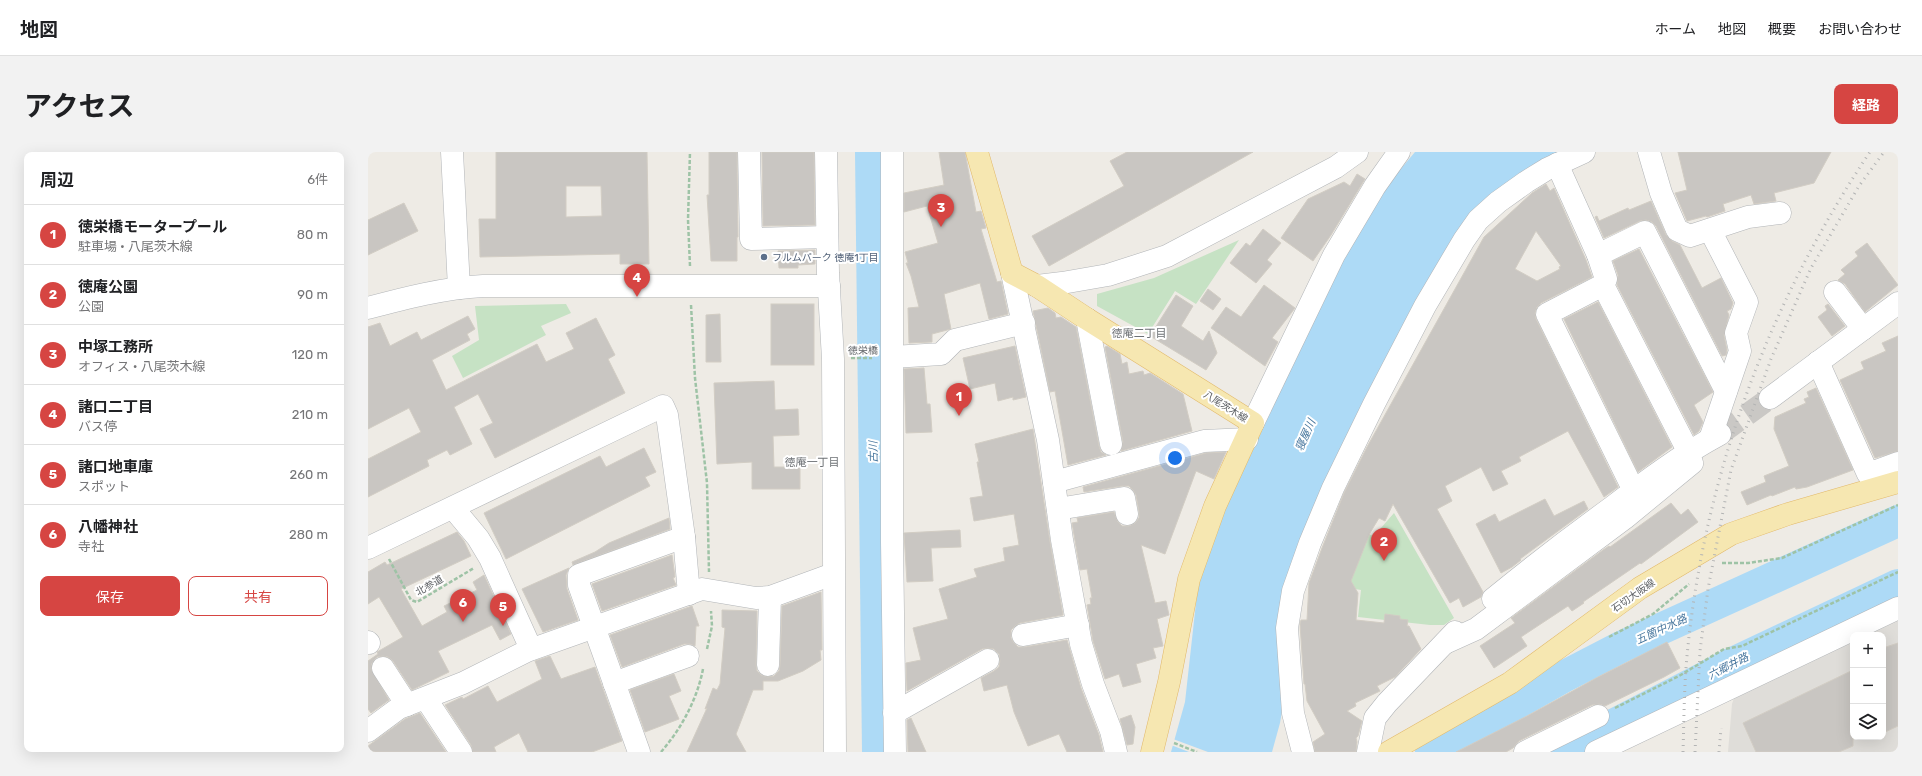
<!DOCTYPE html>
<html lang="ja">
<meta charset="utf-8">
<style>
:root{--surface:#fff;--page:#f2f2f2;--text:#202124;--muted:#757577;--line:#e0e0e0;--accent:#d64542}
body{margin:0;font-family:Rubik,"Noto Sans JP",sans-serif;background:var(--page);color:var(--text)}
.controls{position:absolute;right:12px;bottom:12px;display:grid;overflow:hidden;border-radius:8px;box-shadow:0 4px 16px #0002}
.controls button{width:36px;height:36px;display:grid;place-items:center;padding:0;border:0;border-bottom:1px solid var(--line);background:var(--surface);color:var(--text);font:20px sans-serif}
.you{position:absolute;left:807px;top:306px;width:14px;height:14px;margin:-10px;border:3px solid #fff;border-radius:50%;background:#1a73e8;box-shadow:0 0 0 6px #1a73e833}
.badge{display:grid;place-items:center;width:26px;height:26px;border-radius:50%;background:var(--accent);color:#fff;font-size:13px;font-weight:700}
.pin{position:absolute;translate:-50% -33px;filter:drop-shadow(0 1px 2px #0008)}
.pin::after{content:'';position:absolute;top:21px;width:14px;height:12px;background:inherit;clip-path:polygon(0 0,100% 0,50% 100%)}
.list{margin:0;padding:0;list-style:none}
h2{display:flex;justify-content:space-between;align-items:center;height:52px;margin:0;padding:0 16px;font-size:17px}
h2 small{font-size:13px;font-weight:400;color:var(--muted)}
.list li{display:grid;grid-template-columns:26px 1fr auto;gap:12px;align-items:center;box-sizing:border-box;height:60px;padding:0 16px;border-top:1px solid var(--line)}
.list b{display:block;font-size:15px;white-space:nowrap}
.list p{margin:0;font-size:13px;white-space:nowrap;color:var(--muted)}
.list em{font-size:13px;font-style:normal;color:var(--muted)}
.actions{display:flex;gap:8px;padding:12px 16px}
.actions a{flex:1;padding:9px 0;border:1px solid var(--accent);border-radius:8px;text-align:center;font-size:14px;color:var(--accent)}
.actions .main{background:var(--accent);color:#fff}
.icon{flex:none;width:22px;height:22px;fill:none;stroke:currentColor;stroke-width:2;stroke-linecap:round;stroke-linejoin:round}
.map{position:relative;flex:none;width:1530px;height:600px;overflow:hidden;border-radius:8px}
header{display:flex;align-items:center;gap:24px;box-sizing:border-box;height:56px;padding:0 20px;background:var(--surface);border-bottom:1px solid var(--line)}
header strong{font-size:19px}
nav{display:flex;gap:22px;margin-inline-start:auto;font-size:14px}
.intro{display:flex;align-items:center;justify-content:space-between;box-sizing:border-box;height:96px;padding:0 24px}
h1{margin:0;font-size:28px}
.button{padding:10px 18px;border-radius:8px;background:var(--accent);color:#fff;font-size:14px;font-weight:700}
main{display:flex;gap:24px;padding:0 24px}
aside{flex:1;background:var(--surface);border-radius:8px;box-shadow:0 4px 16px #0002}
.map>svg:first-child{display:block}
.industrial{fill:#dfddd9;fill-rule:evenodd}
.green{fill:#c6e2c4}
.water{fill:#addaf6}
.pier{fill:#eeebe5}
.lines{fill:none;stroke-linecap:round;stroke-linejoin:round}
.river{stroke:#addaf6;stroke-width:32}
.building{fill:#c9c6c2;stroke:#d2cdc4;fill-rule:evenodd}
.minor-tunnel{stroke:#cac8c5;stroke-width:22;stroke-dasharray:22 11;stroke-linecap:butt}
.minor-casing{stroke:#b2b5b8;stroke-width:23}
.major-casing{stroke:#e2b96a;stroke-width:23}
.path{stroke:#9ec3a6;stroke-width:2.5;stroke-dasharray:4 2;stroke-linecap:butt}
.minor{stroke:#fff;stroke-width:22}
.major{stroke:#f6e7b1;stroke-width:22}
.rail{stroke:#b3b4b4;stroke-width:3;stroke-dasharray:1 5;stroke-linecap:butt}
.service-dot{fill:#5c6f8a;stroke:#fff;stroke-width:1.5}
.labels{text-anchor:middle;stroke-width:4;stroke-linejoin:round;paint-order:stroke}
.service-label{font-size:10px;fill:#4e5e75;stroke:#fff;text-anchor:start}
.street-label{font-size:10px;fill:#5d6064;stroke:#fff}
.neighbourhood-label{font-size:11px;fill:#6e7276;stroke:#fff}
.water-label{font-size:11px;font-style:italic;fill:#48779e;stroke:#fff}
</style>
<header>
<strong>地図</strong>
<nav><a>ホーム</a><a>地図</a><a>概要</a><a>お問い合わせ</a></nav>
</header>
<div class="intro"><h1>アクセス</h1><a class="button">経路</a></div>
<main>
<aside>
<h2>周辺<small>6件</small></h2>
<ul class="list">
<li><span class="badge">1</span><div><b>徳栄橋モータープール</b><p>駐車場 · 八尾茨木線</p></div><em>80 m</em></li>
<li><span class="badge">2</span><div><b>徳庵公園</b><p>公園</p></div><em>90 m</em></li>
<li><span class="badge">3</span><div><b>中塚工務所</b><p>オフィス · 八尾茨木線</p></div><em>120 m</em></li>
<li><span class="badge">4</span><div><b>諸口二丁目</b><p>バス停</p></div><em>210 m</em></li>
<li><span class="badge">5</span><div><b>諸口地車庫</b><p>スポット</p></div><em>260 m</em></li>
<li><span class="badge">6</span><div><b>八幡神社</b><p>寺社</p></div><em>280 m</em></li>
</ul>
<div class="actions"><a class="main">保存</a><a>共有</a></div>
</aside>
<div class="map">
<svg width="1530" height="600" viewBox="0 0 1530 600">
<rect width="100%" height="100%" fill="#eeebe5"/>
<!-- industrial -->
<path class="industrial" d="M 1530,461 L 1530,600 L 1360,600 L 1364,552 L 1367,543 L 1436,504 ZM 1485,483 L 1515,483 L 1515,585 L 1485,585 Z"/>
<!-- green -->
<g class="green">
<path d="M 871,88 L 828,152 L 807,139 L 780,182 L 729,154 L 729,142 L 786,126 Z"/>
<path d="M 198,152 L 203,161 L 173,174 L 178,183 L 95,226 L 84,204 L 111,188 L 107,154 Z"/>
<path d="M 1026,361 L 1086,466 L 1076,473 L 1062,473 L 990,465 L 993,438 L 969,434 L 992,379 L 1006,384 Z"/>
</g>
<!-- water -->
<g class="water">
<path d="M 487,0 L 513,0 L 521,600 L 494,600 Z"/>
<path d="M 1047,0 L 1200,0 L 1126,45 L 946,365 L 912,571 L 904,600 L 803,600 L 817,550 L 829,442 L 833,423 L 856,359 L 971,114 L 1010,48 L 1031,19 Z"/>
</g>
<!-- pier -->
<path class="pier" d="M 805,587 L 840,600 L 821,600 L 803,593 Z"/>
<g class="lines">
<!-- river -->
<g class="river">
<path d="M 1063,600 L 1195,525 L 1253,495 L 1530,369"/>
<path d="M 1193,600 L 1367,510 L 1530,433"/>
</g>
</g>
<!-- building -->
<g class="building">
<path d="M 128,0 L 279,0 L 281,112 L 252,112 L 252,102 L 112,105 L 111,67 L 128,67 ZM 198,34 L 233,34 L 234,64 L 198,65 Z"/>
<path d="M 341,0 L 369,0 L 370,85 L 369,85 L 369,109 L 343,109 L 339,43 L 341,43 Z"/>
<path d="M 394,0 L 446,0 L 447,73 L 395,74 Z"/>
<path d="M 571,0 L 597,0 L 608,60 L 613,59 L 618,76 L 613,77 L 629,130 L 633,129 L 640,162 L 621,167 L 612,131 L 576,142 L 583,177 L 564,182 L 564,190 L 541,191 L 540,156 L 551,155 L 543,124 L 538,111 L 540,111 L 537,100 L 570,91 L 559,54 L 536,60 L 536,41 L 576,33 Z"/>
<path d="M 759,0 L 885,0 L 681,114 L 664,84 L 756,34 L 742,9 Z"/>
<path d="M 1310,0 L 1463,0 L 1446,31 L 1406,41 L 1408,49 L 1386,52 L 1383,43 L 1355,52 L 1357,59 L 1339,65 L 1338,64 L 1319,69 L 1307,41 L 1319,38 Z"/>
<path d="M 989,22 L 997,27 L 963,83 L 945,109 L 913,86 L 940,47 L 976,30 L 982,34 Z"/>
<path d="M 1178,32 L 1182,39 L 1186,36 L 1218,108 L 1224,125 L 1173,151 L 1169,155 L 1167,161 L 1168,167 L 1250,335 L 1236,345 L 1200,279 L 1151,305 L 1153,309 L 1133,319 L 1140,332 L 1125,339 L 1113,315 L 1077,334 L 1084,349 L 1069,357 L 1115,440 L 1113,445 L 1095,455 L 1091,446 L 1082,451 L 1025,352 L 1017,369 L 1011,366 L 1002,381 L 983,429 L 990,441 L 988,468 L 1016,471 L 1017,462 L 1032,464 L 1032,467 L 1040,468 L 1039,474 L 1041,474 L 1053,497 L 1027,525 L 1009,534 L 1012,539 L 987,551 L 988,554 L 979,559 L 994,569 L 990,584 L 988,586 L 989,590 L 988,600 L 947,600 L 945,590 L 957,582 L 939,549 L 937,532 L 936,532 L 932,472 L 933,468 L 939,468 L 941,431 L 954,396 L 976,341 L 999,295 L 1116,85 L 1164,41 ZM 1168,79 L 1193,114 L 1191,115 L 1192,117 L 1169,129 L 1147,117 Z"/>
<path d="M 1283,49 L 1298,83 L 1304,89 L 1312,93 L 1334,136 L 1353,126 L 1365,151 L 1363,157 L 1359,159 L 1361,163 L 1356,183 L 1359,198 L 1358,203 L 1354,204 L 1288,74 L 1284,70 L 1278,68 L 1272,69 L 1236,86 L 1227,65 L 1229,64 L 1231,69 L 1260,56 L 1261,58 Z"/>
<path d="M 36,51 L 50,79 L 0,103 L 0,68 Z"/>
<path d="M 895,77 L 913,91 L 899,108 L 904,112 L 888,131 L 862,111 L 878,91 L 882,94 Z"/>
<path d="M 1499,91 L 1530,133 L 1497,160 L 1477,132 L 1470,128 L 1477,122 L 1473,118 L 1490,104 L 1487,100 Z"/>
<path d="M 1271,97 L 1345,240 L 1326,253 L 1335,270 L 1331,279 L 1326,283 L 1249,133 L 1250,123 L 1245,109 Z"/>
<path d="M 447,98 L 447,112 L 430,113 L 430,116 L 411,116 L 410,99 Z"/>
<path d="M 896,133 L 927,156 L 904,186 L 910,190 L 897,214 L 843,176 L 858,155 L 873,165 Z"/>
<path d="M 840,137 L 853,147 L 845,158 L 832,149 Z"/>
<path d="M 808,143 L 825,154 L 813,174 L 835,189 L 841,179 L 849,201 L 838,218 L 782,184 Z"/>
<path d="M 1230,150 L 1304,295 L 1270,320 L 1196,167 Z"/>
<rect x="403" y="152" width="43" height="61"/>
<path d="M 1460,152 L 1477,174 L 1464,184 L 1450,165 L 1459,158 L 1457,154 Z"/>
<path d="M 680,156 L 687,161 L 688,166 L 693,165 L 708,175 L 731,294 L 733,300 L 738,303 L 700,313 L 687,239 L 682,240 L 665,159 Z"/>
<path d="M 352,162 L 353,210 L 338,210 L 338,163 Z"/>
<path d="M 100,164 L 107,177 L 99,182 L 102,188 L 64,208 L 78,238 L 169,192 L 178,210 L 206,197 L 198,181 L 228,166 L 247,203 L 240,207 L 257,241 L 127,306 L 112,277 L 125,271 L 110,242 L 86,255 L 104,292 L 82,303 L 79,298 L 59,308 L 61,314 L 0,345 L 0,307 L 53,280 L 41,256 L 0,277 L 0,175 L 12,171 L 22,194 L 49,180 L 53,188 Z"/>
<path d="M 1530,184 L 1530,299 L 1507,306 L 1472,228 L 1496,217 L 1493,210 L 1518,199 L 1514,191 Z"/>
<path d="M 647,194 L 658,245 L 645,248 L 645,245 L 630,249 L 627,231 L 602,237 L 595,206 Z"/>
<path d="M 739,194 L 752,202 L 754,212 L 759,210 L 761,222 L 775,219 L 776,223 L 782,221 L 815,242 L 824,279 L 753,299 L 755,290 L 737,195 Z"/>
<path d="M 556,216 L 559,252 L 562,252 L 564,280 L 538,281 L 536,217 Z"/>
<path d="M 406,229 L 407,258 L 430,257 L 431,283 L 405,284 L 406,315 L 432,315 L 432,337 L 384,337 L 384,310 L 349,312 L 346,231 Z"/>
<path d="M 1448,236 L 1485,318 L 1439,335 L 1428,337 L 1427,335 L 1404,344 L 1403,343 L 1379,353 L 1373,340 L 1398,330 L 1396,324 L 1421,314 L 1406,277 L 1407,265 L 1438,251 L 1436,247 L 1441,245 L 1439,240 Z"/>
<path d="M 665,277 L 682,390 L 695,463 L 652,471 L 647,474 L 643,478 L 643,486 L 646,491 L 650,495 L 657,495 L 699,488 L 713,536 L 731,583 L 735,600 L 699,600 L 691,582 L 660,594 L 646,560 L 639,533 L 616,539 L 613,526 L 626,519 L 631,515 L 632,509 L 631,502 L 626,497 L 620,496 L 614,497 L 539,539 L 538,511 L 553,508 L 545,476 L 580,467 L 571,437 L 609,425 L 606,417 L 637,409 L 635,396 L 651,393 L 646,362 L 606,369 L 602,346 L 615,344 L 609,310 L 611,310 L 607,292 Z"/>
<path d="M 276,296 L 288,320 L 277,325 L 282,334 L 138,407 L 116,361 L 232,304 L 238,315 Z"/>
<path d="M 858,300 L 846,327 L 828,319 L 797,402 L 773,393 L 787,451 L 798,449 L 801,463 L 789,467 L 795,494 L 785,496 L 788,506 L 768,512 L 773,530 L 755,535 L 751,522 L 737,527 L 725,489 L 719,453 L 723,452 L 722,446 L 724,446 L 719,417 L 712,418 L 704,371 L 710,370 L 709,366 L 746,360 L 750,370 L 754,374 L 761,374 L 767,371 L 771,366 L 771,360 L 768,343 L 765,338 L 761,334 L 754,334 L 716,340 L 715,335 L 838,301 Z"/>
<path d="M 1177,347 L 1186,364 L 1216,349 L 1220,357 L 1152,407 L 1153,408 L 1144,415 L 1133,421 L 1108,372 L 1127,362 L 1131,370 Z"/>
<path d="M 1303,351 L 1313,363 L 1320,357 L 1330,370 L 1273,412 L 1272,411 L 1215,450 L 1216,451 L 1204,459 L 1200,454 L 1153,485 L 1159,494 L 1126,516 L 1112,494 L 1147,471 L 1143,466 L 1235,398 L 1241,394 L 1242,395 Z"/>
<path d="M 301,366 L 302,377 L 205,413 L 204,410 L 227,400 L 241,391 Z"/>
<path d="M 592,378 L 593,395 L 563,396 L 565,429 L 539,430 L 536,381 Z"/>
<path d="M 89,380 L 96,389 L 103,404 L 33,437 L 54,474 L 79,460 L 76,454 L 109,438 L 105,430 L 116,423 L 143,482 L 132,488 L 124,473 L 70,499 L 81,520 L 44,538 L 25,509 L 20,505 L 15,504 L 9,505 L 4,511 L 3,517 L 21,548 L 3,561 L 0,557 L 0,509 L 10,502 L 9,500 L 35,485 L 11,445 L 0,452 L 0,420 L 17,410 L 19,413 Z"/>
<path d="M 304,403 L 307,425 L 305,426 L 308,433 L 234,459 L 224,432 Z"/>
<path d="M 201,416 L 198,423 L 199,437 L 210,468 L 175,480 L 154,437 Z"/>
<path d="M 453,440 L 454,498 L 452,498 L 453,508 L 435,519 L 410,529 L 395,529 L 395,538 L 385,538 L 368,582 L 378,600 L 319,600 L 339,556 L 337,557 L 345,536 L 349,538 L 352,532 L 357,476 L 354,475 L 354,458 L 389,459 L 388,513 L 389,519 L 393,523 L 400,525 L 406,524 L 411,519 L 412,514 L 414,454 Z"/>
<path d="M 324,454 L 331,474 L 328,474 L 327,494 L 322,492 L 316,492 L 254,515 L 242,483 Z"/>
<path d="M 1299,490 L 1312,516 L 1296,525 L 1237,554 L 1231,552 L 1224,553 L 1151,589 L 1145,596 L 1138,600 L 1088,600 L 1159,564 L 1230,525 Z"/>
<path d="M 1530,491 L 1530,574 L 1515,581 L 1515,496 Z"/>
<path d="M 182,504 L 193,527 L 227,515 L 254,589 L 224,600 L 160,600 L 151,581 L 126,595 L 128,600 L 105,600 L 103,593 L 77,553 L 94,545 L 95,547 L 120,534 L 129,550 L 174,527 L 167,509 Z"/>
<path d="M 1485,518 L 1485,594 L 1471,600 L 1388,600 L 1375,571 Z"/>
<path d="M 306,522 L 313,539 L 301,544 L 311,567 L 277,580 L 262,538 Z"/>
<path d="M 52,561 L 78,600 L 0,600 L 0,594 L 37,567 Z"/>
<path d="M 763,563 L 767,575 L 765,592 L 759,593 L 752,567 Z"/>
<path d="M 543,566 L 558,600 L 540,600 L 539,568 Z"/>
</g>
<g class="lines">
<!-- minor-tunnel -->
<path class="minor-tunnel" d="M 1352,282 L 1402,246"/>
<!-- minor casing -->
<g class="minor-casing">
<g id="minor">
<path d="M 84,0 L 91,136"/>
<path d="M 381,0 L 383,87 L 459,85"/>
<path d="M 458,0 L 460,121 L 465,207 L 467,600"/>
<path d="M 524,0 L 524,390 L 527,600"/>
<path d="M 1281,0 L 1293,41 L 1309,78 L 1322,84 L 1380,65 L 1412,61"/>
<path d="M 1230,103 L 1277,80 L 1358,239"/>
<path d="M 644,121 L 680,288 L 694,388 L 713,492 L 725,532 L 743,579 L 748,600"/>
<path d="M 1235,133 L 1179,162 L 1266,339"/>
<path d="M 669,134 L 694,131 L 740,123 L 799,104 L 968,15 L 989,0"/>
<path d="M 1467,140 L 1495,177"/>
<path d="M 0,156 C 37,146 76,136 115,134 L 461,134"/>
<path d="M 719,167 L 743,292"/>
<path d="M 525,205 L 573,202 L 587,188 L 656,171"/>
<path d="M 1450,210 L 1500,322 L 1530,311"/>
<path d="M 1402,246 L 1530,151"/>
<path d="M 885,271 L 966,103 L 1007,34 L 1031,0"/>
<path d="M 1342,287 L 1372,199 L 1368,181 L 1379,150 L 1342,78"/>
<path d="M 686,330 L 836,289 L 879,287"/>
<path d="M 85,356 L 110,386 L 122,406 L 163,497"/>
<path d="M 690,357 L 756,346 L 759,362"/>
<path d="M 0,396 L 295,254 L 299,263 L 316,385 L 321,442"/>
<path d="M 1125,447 C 1164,415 1203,385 1243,356 C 1278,329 1313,303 1352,282"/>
<path d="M 655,483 L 710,473"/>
<path d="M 0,490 L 1,491"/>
<path d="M 1077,491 L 1108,477 L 1257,366 L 1324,311 L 1320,299 L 1235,133 L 1238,127 L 1230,103 L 1189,12"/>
<path d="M 400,513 L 402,445"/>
<path d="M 15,516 L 39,553"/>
<path d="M 246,531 L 320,504"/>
<path d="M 58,547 L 93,600"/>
<path d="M 526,561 L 620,508"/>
<path d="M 0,579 L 31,556 L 95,531 L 159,499 L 334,437 L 388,446 L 402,445 L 465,422"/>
<path d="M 271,600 L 211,433 L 211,423 L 316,385"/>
<path d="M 935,600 L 925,561 L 919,476 L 925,439 L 942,391 L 965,336 L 1006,252 L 1057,154 L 1096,88 L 1110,68 L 1130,50 L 1158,30 L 1179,17 L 1216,0"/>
<path d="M 1000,600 L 1007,566 L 1019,551 L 1087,480"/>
<path d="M 1157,600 L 1230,564"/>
<path d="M 1228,600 L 1530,456"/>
</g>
</g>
<!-- major casing -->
<g class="major-casing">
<g id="major">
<path d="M 609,0 L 644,121 L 669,134 L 719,167 L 885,271 L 847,354 L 821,427 L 801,530 L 784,600"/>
<path d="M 1021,600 L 1142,531 L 1272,436 L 1363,382 L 1420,362 L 1530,330"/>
</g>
</g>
<!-- path -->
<g class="path">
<path d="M 322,114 L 320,68 L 322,0"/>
<path d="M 323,153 L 327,226 L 339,331 L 341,420"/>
<path d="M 483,206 L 504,206"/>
<path d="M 21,407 L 43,448 L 49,450 L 106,416"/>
<path d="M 1354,411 L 1380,411 L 1414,406 L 1530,353"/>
<path d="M 1241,485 L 1285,462 L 1321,432"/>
<path d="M 339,497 L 344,474 L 343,459"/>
<path d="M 1247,556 L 1311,524 L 1356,497 L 1374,494 L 1530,420"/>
<path d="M 806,591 L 829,600"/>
<path d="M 293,600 C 313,577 329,548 335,517"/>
</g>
<!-- minor -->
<use href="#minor" class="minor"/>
<!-- major -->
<use href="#major" class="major"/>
<!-- rail -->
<g class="rail">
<path d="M 1315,600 C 1316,568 1316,536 1319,504 C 1336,324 1401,150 1502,0"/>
<path d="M 1327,600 L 1332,499 L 1340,437 L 1363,318 L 1403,207 L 1443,116 L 1491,34 L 1516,0"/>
<path d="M 1351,600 L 1353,576"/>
</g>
</g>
<!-- markers -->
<circle class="service-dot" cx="396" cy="105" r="4"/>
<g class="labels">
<!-- service labels -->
<g class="service-label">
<text x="404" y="109">フルムパーク 徳庵1丁目</text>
</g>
<!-- street labels -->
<g class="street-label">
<text transform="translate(495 198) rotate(-1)" y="4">徳栄橋</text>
<text transform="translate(858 254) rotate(32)" y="4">八尾茨木線</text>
<text transform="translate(61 433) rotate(-30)" y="4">北参道</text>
<text transform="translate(1265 443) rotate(-35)" y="4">石切大阪線</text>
</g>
<!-- neighbourhood labels -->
<g class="neighbourhood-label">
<text x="771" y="185">徳庵二丁目</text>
<text x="444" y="314">徳庵一丁目</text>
</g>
<!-- water labels -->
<g class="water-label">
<text transform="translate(937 283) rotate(-66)" y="4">寝屋川</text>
<text transform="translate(505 300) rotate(-91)" y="4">古川</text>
<text transform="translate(1293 477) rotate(-25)" y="4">五箇中水路</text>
<text transform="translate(1360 514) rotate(-27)" y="4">六郷井路</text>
</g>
</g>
</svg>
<div class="controls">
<button>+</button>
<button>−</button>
<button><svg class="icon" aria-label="layers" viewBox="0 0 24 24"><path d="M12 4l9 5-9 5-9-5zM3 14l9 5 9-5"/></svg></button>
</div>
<div class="you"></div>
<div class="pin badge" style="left:591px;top:264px">1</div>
<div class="pin badge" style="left:1016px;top:409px">2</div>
<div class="pin badge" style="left:573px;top:75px">3</div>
<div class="pin badge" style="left:269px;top:145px">4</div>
<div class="pin badge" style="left:135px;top:474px">5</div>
<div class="pin badge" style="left:95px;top:470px">6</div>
</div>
</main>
